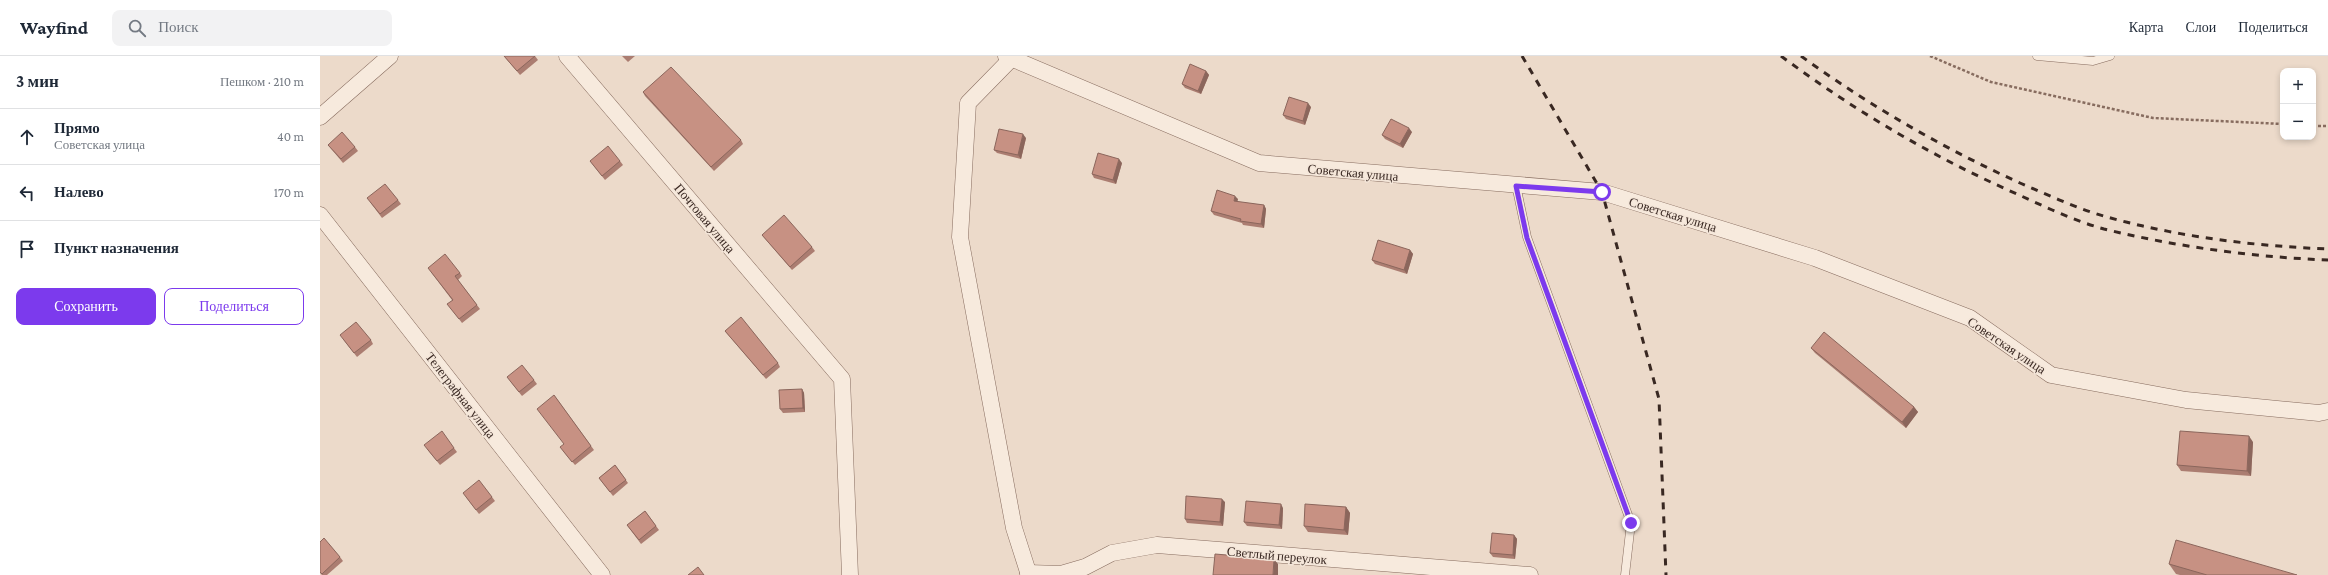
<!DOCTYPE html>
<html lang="ru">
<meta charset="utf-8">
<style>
:root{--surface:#fff;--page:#f2f2f3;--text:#1f2937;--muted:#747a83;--line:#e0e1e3;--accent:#7c3aed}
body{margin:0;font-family:"Crimson Pro",serif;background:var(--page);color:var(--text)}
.controls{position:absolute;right:12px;top:12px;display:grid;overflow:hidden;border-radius:8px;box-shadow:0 2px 6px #0003}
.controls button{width:36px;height:36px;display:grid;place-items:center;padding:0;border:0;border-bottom:1px solid var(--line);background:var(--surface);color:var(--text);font:20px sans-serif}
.stop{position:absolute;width:12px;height:12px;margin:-9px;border:3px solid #7c3aed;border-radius:50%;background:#fff}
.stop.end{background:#7c3aed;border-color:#fff;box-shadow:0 1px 4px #0008}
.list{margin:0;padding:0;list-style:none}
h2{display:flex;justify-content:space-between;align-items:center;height:52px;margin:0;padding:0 16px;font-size:17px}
h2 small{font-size:13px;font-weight:400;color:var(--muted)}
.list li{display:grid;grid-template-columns:26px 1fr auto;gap:12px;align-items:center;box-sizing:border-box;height:56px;padding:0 16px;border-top:1px solid var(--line)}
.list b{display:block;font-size:15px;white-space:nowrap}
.list p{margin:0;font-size:13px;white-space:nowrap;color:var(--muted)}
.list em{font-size:13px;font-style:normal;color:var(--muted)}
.actions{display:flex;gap:8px;padding:12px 16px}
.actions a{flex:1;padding:9px 0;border:1px solid var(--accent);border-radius:8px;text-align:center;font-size:14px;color:var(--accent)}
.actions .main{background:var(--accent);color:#fff}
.icon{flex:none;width:22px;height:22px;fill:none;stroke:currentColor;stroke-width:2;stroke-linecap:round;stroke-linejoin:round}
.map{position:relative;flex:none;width:2008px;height:519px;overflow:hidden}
header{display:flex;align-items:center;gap:24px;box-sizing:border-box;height:56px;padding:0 20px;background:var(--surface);border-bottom:1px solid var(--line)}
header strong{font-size:19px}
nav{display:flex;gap:22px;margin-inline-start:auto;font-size:14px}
.search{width:280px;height:36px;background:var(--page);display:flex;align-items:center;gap:10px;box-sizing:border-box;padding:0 14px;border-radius:8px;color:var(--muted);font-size:15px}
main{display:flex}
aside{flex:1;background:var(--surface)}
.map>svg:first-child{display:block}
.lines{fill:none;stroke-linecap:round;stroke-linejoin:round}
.lane-casing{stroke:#876c5f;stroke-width:9}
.street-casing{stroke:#876c5f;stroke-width:17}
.path{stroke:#876c5f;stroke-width:2.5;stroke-dasharray:3 2;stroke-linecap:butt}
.lane{stroke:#f7eadd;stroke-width:8}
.street{stroke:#f7eadd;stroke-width:16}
.rail{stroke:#392822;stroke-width:3;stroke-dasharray:7 7;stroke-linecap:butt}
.wall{fill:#ab7d71}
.shaded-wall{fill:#8b665c}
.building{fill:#c79183;stroke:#8b665c}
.route{stroke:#7c3aed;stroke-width:5}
.labels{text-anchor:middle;stroke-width:3;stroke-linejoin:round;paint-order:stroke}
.street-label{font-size:13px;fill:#392822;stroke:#f4e6d9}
</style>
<header>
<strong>Wayfind</strong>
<div class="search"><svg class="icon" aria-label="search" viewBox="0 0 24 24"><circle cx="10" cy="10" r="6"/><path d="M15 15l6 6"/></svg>Поиск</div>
<nav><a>Карта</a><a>Слои</a><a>Поделиться</a></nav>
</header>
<main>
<aside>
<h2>3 мин<small>Пешком · 210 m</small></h2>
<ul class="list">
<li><svg class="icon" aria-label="ahead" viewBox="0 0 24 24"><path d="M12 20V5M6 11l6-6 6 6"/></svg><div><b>Прямо</b><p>Советская улица</p></div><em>40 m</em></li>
<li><svg class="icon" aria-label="left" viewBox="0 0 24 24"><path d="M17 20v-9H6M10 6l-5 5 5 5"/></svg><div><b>Налево</b></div><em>170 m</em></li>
<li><svg class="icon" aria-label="arrive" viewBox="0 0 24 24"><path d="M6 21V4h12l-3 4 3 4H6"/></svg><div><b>Пункт назначения</b></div></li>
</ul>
<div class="actions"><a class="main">Сохранить</a><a>Поделиться</a></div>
</aside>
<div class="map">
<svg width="2008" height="519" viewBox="0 0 2008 519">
<rect width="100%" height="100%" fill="#ecdaca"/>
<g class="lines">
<!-- lane casing -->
<g class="lane-casing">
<g id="lane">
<path d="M 1717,0 L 1773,5 L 1790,0"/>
<path d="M 1196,129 L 1207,181 L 1311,467 L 1305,519"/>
</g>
</g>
<!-- street casing -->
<g class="street-casing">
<g id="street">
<path d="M 247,0 L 522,323 L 530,519"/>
<path d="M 686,0 L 939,107 L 1282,136 L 1495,202 L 1650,262 L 1731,319 L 1866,344 L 1999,357 L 2008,355"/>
<path d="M 694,0 L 648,47 L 640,181 L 694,472 L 709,519"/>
<path d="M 0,61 L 70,0"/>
<path d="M 0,159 L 282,519"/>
<path d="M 708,517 L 741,518 L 765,511 L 792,497 L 837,489 L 1210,519"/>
</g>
</g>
<!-- path -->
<g class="path">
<path d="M 1610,0 L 1671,26 L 1833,62 L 1963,68"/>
<path d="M 1993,70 L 2008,70"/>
</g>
<!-- lane -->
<use href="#lane" class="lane"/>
<!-- street -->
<use href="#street" class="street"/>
<!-- rail -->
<g class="rail">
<path d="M 1202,0 L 1282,136 L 1339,343 L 1346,519"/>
<path d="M 1461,0 C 1535,55 1613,101 1697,138 C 1725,151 1755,165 1784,173 C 1858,191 1933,201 2008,204"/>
<path d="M 1481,0 C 1550,50 1623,92 1700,127 C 1728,139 1758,153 1787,161 C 1859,181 1934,190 2008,193"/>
</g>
</g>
<!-- wall -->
<g class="wall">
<path d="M 184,0 L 215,0 L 218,4 L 200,19 Z"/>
<path d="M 302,0 L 315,0 L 308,6 Z"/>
<path d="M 886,15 L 889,19 L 881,38 L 865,32 L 862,28 Z"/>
<path d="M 323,36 L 421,84 L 423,88 L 394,115 L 325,40 Z"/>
<path d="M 991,51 L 985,69 L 966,63 L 963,59 Z"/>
<path d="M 1092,76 L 1083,92 L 1065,83 L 1062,79 Z"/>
<path d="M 706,82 L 701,103 L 677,97 L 674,94 Z"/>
<path d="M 8,89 L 35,91 L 38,95 L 23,107 Z"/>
<path d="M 270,105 L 300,105 L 303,109 L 285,124 Z"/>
<path d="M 802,107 L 796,128 L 774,122 L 772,118 Z"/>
<path d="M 918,143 L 917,146 L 944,149 L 946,153 L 944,172 L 923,169 L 922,167 L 894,159 L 891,155 Z"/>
<path d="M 78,144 L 81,148 L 62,162 L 50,146 Z"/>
<path d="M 442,179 L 492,191 L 495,195 L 472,214 Z"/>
<path d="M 1090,194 L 1093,198 L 1087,218 L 1055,208 L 1052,204 Z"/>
<path d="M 111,216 L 140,217 L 142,220 L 138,224 L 160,253 L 142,267 L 130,251 L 132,244 Z"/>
<path d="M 405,275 L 458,307 L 460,311 L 446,323 Z"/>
<path d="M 23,283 L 51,284 L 53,288 L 37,301 Z"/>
<path d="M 1491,292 L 1594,351 L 1598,356 L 1586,372 L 1495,297 Z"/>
<path d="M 214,324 L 217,328 L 202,340 L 190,325 Z"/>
<path d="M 482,333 L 484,337 L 485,356 L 463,357 L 460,353 Z"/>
<path d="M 234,339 L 274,394 L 255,409 L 243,395 L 244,388 Z"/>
<path d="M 1933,386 L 1931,420 L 1861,415 L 1857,409 Z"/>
<path d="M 134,392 L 137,396 L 120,409 L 107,393 Z"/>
<path d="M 295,409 L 308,427 L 293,440 L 279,422 Z"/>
<path d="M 146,441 L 172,441 L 175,445 L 159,458 Z"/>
<path d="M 905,446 L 903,470 L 867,467 L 865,463 Z"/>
<path d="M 1026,451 L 1030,457 L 1028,479 L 988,476 L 984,470 Z"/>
<path d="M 963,452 L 962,473 L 927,470 L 924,466 Z"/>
<path d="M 325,455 L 339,474 L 321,488 L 307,469 Z"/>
<path d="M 1194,479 L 1197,483 L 1195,503 L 1173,501 L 1170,497 Z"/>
<path d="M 0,486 L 20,501 L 23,505 L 7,519 L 2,519 L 0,517 Z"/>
<path d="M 1849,508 L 1977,519 L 1860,519 L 1856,518 Z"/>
</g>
<!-- shaded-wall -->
<g class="shaded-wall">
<path d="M 886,15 L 889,19 L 881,38 L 878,35 Z"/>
<path d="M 988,47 L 991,51 L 985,69 L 983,65 Z"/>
<path d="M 1089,72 L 1092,76 L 1083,92 L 1080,88 Z"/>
<path d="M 703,78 L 706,82 L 701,103 L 698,99 Z"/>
<path d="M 799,103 L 802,107 L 796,128 L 793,124 Z"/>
<path d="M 915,140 L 918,143 L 916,149 L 914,145 Z"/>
<path d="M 944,149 L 946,153 L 944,172 L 941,168 Z"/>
<path d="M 1090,194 L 1093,198 L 1087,218 L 1084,214 Z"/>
<path d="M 482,333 L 484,337 L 485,356 L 483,352 Z"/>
<path d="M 1594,351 L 1598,356 L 1586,372 L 1582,366 Z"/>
<path d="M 1929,380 L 1933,386 L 1931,420 L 1927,415 Z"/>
<path d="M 902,443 L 905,446 L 903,470 L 900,466 Z"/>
<path d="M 961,448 L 963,452 L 962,473 L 959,469 Z"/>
<path d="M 1026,451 L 1030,457 L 1028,479 L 1024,474 Z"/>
<path d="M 1194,479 L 1197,483 L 1195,503 L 1193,499 Z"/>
<path d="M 954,503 L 958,508 L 958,519 L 953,519 Z"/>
</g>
<!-- building -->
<g class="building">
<path d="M 184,0 L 215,0 L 197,15 Z"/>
<path d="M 870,8 L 886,15 L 878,35 L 862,28 Z"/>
<path d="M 351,11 L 421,84 L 391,111 L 323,36 Z"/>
<path d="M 969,41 L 988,47 L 983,65 L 963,59 Z"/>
<path d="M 1071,63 L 1089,72 L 1080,88 L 1062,79 Z"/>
<path d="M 679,73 L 703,78 L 698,99 L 674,94 Z"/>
<path d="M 22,76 L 35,91 L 21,103 L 8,89 Z"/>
<path d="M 288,90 L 300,105 L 282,120 L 270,105 Z"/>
<path d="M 778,97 L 799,103 L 793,124 L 772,118 Z"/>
<path d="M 65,128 L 78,144 L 60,158 L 47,142 Z"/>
<path d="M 897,134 L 915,140 L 914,145 L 944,149 L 941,168 L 920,165 L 921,163 L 891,155 Z"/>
<path d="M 464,159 L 492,191 L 470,211 L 442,179 Z"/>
<path d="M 1058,184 L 1090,194 L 1084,214 L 1052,204 Z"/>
<path d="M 125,198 L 140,217 L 135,220 L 157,249 L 139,263 L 127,248 L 133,244 L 108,212 Z"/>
<path d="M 421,261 L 458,307 L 443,319 L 405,275 Z"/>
<path d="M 36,266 L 51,284 L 34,297 L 20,279 Z"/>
<path d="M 1504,276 L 1594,351 L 1582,366 L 1491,292 Z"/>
<path d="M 202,309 L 214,324 L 199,336 L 187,321 Z"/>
<path d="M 482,333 L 483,352 L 460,353 L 459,334 Z"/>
<path d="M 234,339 L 271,390 L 252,406 L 240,391 L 244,388 L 217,353 Z"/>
<path d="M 122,375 L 134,392 L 117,405 L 104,389 Z"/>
<path d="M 1860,375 L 1929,380 L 1927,415 L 1857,409 Z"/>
<path d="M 295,409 L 306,424 L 290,436 L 279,422 Z"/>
<path d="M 159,424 L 172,441 L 156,454 L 143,437 Z"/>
<path d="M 866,440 L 902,443 L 900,466 L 865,463 Z"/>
<path d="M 926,445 L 961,448 L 959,469 L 924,466 Z"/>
<path d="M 985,448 L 1026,451 L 1024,474 L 984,470 Z"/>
<path d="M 325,455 L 336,470 L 319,484 L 307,469 Z"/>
<path d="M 1172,477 L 1194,479 L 1193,499 L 1170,497 Z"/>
<path d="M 4,482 L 20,501 L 2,518 L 0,516 L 0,486 Z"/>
<path d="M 1856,484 L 1977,519 L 1887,519 L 1849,508 Z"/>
<path d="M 895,498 L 954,503 L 953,519 L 893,519 Z"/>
<path d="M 378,511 L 384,519 L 368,519 Z"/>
</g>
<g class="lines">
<!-- route -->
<path class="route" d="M 1282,136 L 1196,130 L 1207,182 L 1311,467"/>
</g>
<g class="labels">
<!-- street labels -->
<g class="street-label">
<text transform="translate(1033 116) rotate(5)" y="5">Советская улица</text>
<text transform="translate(1353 158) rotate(17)" y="5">Советская улица</text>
<text transform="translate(385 162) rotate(50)" y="5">Почтовая улица</text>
<text transform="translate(1687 289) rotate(34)" y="5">Советская улица</text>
<text transform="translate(141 339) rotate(52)" y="5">Телеграфная улица</text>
<text transform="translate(957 499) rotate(5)" y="5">Светлый переулок</text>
</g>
</g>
</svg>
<div class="controls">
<button>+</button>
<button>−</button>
</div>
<div class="stop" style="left:1282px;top:136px"></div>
<div class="stop end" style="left:1311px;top:467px"></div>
</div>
</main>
